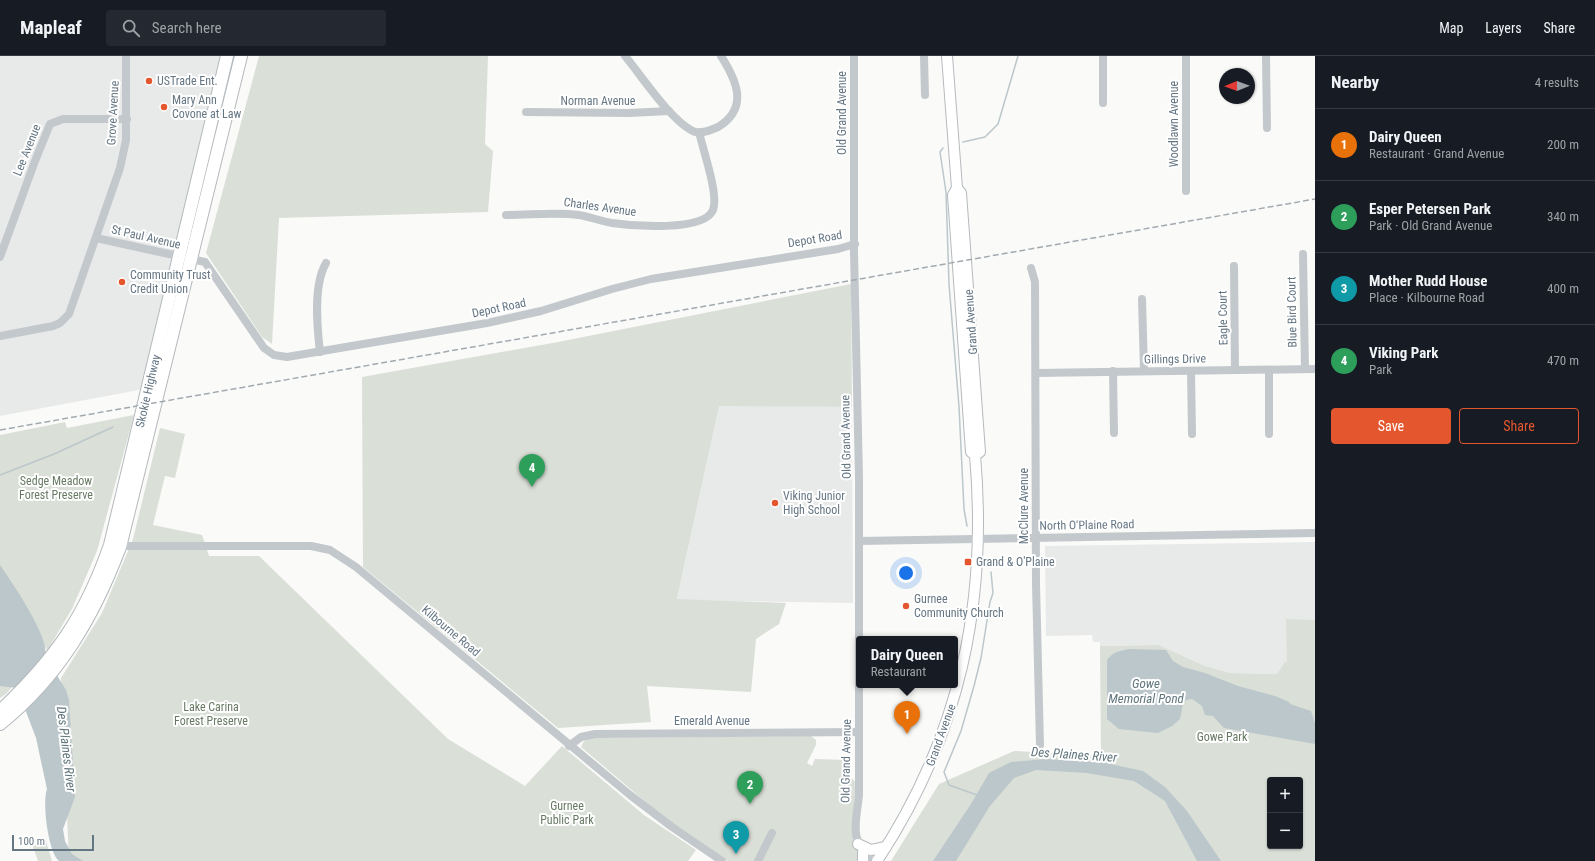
<!DOCTYPE html>
<meta charset="utf-8">
<style>
:root{--surface:#171b24;--page:#242831;--text:#f1f3f6;--muted:#9ea1a6;--line:#363941;--accent:#e4572e}
body{margin:0;font-family:"Roboto Condensed",sans-serif;background:var(--page);color:var(--text)}
.controls{position:absolute;right:12px;bottom:12px;display:grid;overflow:hidden;border-radius:4px;box-shadow:0 1px 3px #0004}
.controls button{width:36px;height:36px;display:grid;place-items:center;padding:0;border:0;border-bottom:1px solid var(--line);background:var(--surface);color:var(--text);font:20px sans-serif}
.compass{position:absolute;left:1219px;top:12px;width:36px;height:36px;border-radius:50%;background:var(--surface);box-shadow:0 1px 3px #0004;rotate:269deg}
.scale{position:absolute;left:12px;bottom:10px;width:82px;box-sizing:border-box;padding-left:4px;border:2px solid #657683;border-top:0;font-size:11px;line-height:14px;white-space:nowrap;color:#657683;-webkit-text-stroke:3px #fff;paint-order:stroke}
.you{position:absolute;left:906px;top:517px;width:14px;height:14px;margin:-10px;border:3px solid #fff;border-radius:50%;background:#1a73e8;box-shadow:0 0 0 6px #1a73e833}
.badge{display:grid;place-items:center;width:26px;height:26px;border-radius:50%;background:var(--accent);color:#fff;font-size:13px;font-weight:700}
.pin{position:absolute;translate:-50% -33px;filter:drop-shadow(0 1px 2px #0008)}
.pin::after{content:'';position:absolute;top:21px;width:14px;height:12px;background:inherit;clip-path:polygon(0 0,100% 0,50% 100%)}
.popup{position:absolute;left:856px;top:580px;width:102px;height:52px;box-sizing:border-box;display:grid;place-content:center;border-radius:4px;background:var(--surface);filter:drop-shadow(0 1px 3px #0005);font-size:13px;white-space:nowrap;color:var(--muted)}
.popup b{font-size:15px;color:var(--text)}
.popup::after{content:'';position:absolute;left:50%;top:100%;margin-left:-8px;border:8px solid transparent;border-top-color:var(--surface)}
.list{margin:0;padding:0;list-style:none}
h2{display:flex;justify-content:space-between;align-items:center;height:52px;margin:0;padding:0 16px;font-size:17px}
h2 small{font-size:13px;font-weight:400;color:var(--muted)}
.list li{display:grid;grid-template-columns:26px 1fr auto;gap:12px;align-items:center;box-sizing:border-box;height:72px;padding:0 16px;border-top:1px solid var(--line)}
.list b{display:block;font-size:15px;white-space:nowrap}
.list p{margin:0;font-size:13px;white-space:nowrap;color:var(--muted)}
.list em{font-size:13px;font-style:normal;color:var(--muted)}
.actions{display:flex;gap:8px;padding:12px 16px}
.actions a{flex:1;padding:9px 0;border:1px solid var(--accent);border-radius:4px;text-align:center;font-size:14px;color:var(--accent)}
.actions .main{background:var(--accent);color:#fff}
.icon{flex:none;width:22px;height:22px;fill:none;stroke:currentColor;stroke-width:2;stroke-linecap:round;stroke-linejoin:round}
.map{position:relative;flex:none;width:1315px;height:805px;overflow:hidden}
header{display:flex;align-items:center;gap:24px;box-sizing:border-box;height:56px;padding:0 20px;background:var(--surface);border-bottom:1px solid var(--line)}
header strong{font-size:19px}
nav{display:flex;gap:22px;margin-inline-start:auto;font-size:14px}
.search{width:280px;height:36px;background:var(--page);display:flex;align-items:center;gap:10px;box-sizing:border-box;padding:0 14px;border-radius:4px;color:var(--muted);font-size:15px}
main{display:flex}
aside{flex:1;background:var(--surface)}
.map>svg:first-child{display:block}
.built{fill:#e8e9e9}
.green{fill:#dadfd7;fill-rule:evenodd}
.water{fill:#bbc7cb}
.lines{fill:none;stroke-linecap:round;stroke-linejoin:round}
.stream{stroke:#bbc7cb;stroke-width:1.5}
.major-casing{stroke:#b5babe;stroke-width:12}
.highway-casing{stroke:#b4b9bd;stroke-width:14}
.minor{stroke:#c3c8cc;stroke-width:8}
.major{stroke:#fff;stroke-width:10}
.highway{stroke:#fff;stroke-width:12}
.rail{stroke:#a2aab0;stroke-width:1.5;stroke-dasharray:6 3;stroke-linecap:butt}
.poi-dot{fill:#e4572e;stroke:#fff;stroke-width:1.5}
.labels{text-anchor:middle;stroke-width:4;stroke-linejoin:round;paint-order:stroke}
.poi-label{font-size:12px;fill:#657683;stroke:#fff;text-anchor:start}
.street-label{font-size:12px;fill:#657683;stroke:#fff}
.park-label{font-size:12px;fill:#687a64;stroke:#fff}
.water-label{font-size:13px;font-style:italic;fill:#60757c;stroke:#fff}
</style>
<header>
<strong>Mapleaf</strong>
<div class="search"><svg class="icon" aria-label="search" viewBox="0 0 24 24"><circle cx="10" cy="10" r="6"/><path d="M15 15l6 6"/></svg>Search here</div>
<nav><a>Map</a><a>Layers</a><a>Share</a></nav>
</header>
<main>
<div class="map">
<svg width="1315" height="805" viewBox="0 0 1315 805">
<rect width="100%" height="100%" fill="#fafaf8"/>
<!-- built -->
<g class="built">
<path d="M 0,0 L 228,0 L 144,333 L 0,360 Z"/>
<path d="M 719,349 L 852,351 L 853,547 L 677,544 Z"/>
<path d="M 1315,486 L 1315,642 L 1277,618 L 1230,617 L 1205,610 L 1159,589 L 1100,590 L 1100,586 L 1093,586 L 1092,579 L 1046,580 L 1045,490 Z"/>
</g>
<!-- green -->
<g class="green">
<path d="M 259,0 L 488,0 L 485,88 L 493,95 L 488,156 L 279,162 L 272,288 L 262,281 L 206,197 Z"/>
<path d="M 851,228 L 852,351 L 719,350 L 677,543 L 786,547 L 779,568 L 756,583 L 751,636 L 647,630 L 651,666 L 558,672 L 363,511 L 362,321 L 558,286 Z"/>
<path d="M 134,359 L 97,495 L 72,553 L 47,595 L 46,591 L 6,638 L 0,642 L 0,379 L 65,366 L 67,372 Z"/>
<path d="M 160,372 L 185,378 L 175,422 L 165,420 L 153,469 L 202,479 L 209,500 L 259,500 L 448,683 L 525,730 L 562,690 L 644,759 L 696,794 L 688,805 L 69,805 L 61,622 L 102,557 L 133,483 Z"/>
<path d="M 1286,563 L 1315,564 L 1315,805 L 891,805 L 939,728 L 1014,695 L 1101,700 L 1100,590 L 1159,589 L 1205,610 L 1230,617 L 1277,618 L 1285,606 L 1287,606 ZM 1270,724 L 1300,724 L 1300,790 L 1270,790 Z"/>
<path d="M 811,680 L 816,684 L 816,689 L 807,707 L 812,710 L 815,703 L 848,704 L 848,722 L 853,723 L 856,727 L 852,775 L 861,805 L 728,805 L 661,759 L 581,691 L 584,685 L 590,682 Z"/>
<path d="M 45,782 L 52,805 L 38,805 L 33,791 Z"/>
</g>
<!-- water -->
<g class="water">
<path d="M 0,509 C 11,525 51,583 45,600 L 66,634 L 69,644 L 75,741 L 63,773 L 65,785 L 72,798 L 83,805 L 59,805 C 48,796 42,746 47,733 L 36,682 L 17,632 L 0,630 Z"/>
<path d="M 1129,593 L 1166,594 L 1173,605 L 1183,611 L 1205,617 L 1238,630 L 1275,640 L 1289,646 L 1290,648 L 1311,655 L 1315,667 L 1315,688 L 1224,672 L 1213,660 L 1205,659 L 1202,650 L 1192,643 L 1186,644 L 1183,648 L 1180,663 L 1172,670 L 1158,677 L 1119,673 L 1107,663 L 1107,604 C 1113,596 1119,595 1129,593 Z"/>
<path d="M 1047,703 L 1101,706 L 1143,715 L 1165,731 L 1187,755 L 1221,805 L 1197,805 L 1165,745 L 1134,725 L 1087,717 L 1036,714 L 1014,722 L 990,750 L 956,805 L 933,805 L 971,748 L 989,717 L 1011,706 Z"/>
</g>
<g class="lines">
<!-- stream -->
<g class="stream">
<path d="M 963,86 L 985,81 L 998,68 L 1018,0"/>
<path d="M 943,92 L 940,96 L 946,136 L 949,228 L 959,351 L 964,453 L 967,470"/>
<path d="M 0,419 L 54,398 L 113,371"/>
<path d="M 977,739 L 949,729 L 944,716 L 961,675 L 974,630 L 981,602 L 990,546 L 993,537 L 991,516"/>
</g>
<!-- major casing -->
<g class="major-casing">
<g id="major">
<path d="M 957,132 L 961,137 L 980,396 L 975,399"/>
<path d="M 858,788 L 871,794 L 886,791"/>
<path d="M 863,805 L 863,796"/>
<path d="M 877,805 C 960,680 988,547 975,399 L 971,396 L 953,139 L 957,132 L 947,0"/>
</g>
</g>
<!-- highway casing -->
<g class="highway-casing">
<g id="highway">
<path d="M 0,655 C 55,603 85,561 110,489 L 227,0"/>
<path d="M 0,668 C 59,621 94,560 120,491 L 241,0"/>
</g>
</g>
<!-- minor -->
<g class="minor">
<path d="M 625,0 C 641,19 672,67 695,76 C 702,78 711,74 718,71 C 749,52 737,25 721,0"/>
<path d="M 854,0 L 854,196 L 859,422 L 859,739 C 856,769 849,781 871,805"/>
<path d="M 924,0 L 925,39"/>
<path d="M 1103,0 L 1103,47"/>
<path d="M 1266,0 L 1267,72"/>
<path d="M 526,56 L 629,57 L 669,55"/>
<path d="M 1186,135 L 1186,0"/>
<path d="M 506,159 C 531,159 555,156 579,159 C 590,161 601,165 612,167 C 632,170 704,176 713,154 C 719,139 703,94 699,76"/>
<path d="M 96,182 L 205,206 L 264,292 L 274,299 L 287,301 L 487,267 L 541,255 L 612,233 L 651,223 L 838,193 L 855,188"/>
<path d="M 1303,198 L 1305,313"/>
<path d="M 0,201 L 35,105 L 50,68 L 63,63 L 127,63"/>
<path d="M 1234,210 L 1235,314"/>
<path d="M 1031,212 L 1035,226 L 1036,528 L 1040,689"/>
<path d="M 1142,243 L 1144,315"/>
<path d="M 0,280 L 53,270 L 60,267 L 69,258 L 120,112 L 126,84 L 126,0"/>
<path d="M 320,296 C 317,271 313,229 326,207"/>
<path d="M 1269,314 L 1269,378"/>
<path d="M 1113,315 L 1114,377"/>
<path d="M 1191,315 L 1192,378"/>
<path d="M 1036,317 L 1315,313"/>
<path d="M 859,485 L 1315,477"/>
<path d="M 116,490 L 311,490 L 330,494 L 356,511 L 630,739 L 672,771 L 722,805"/>
<path d="M 569,690 L 581,681 L 595,678 L 859,676"/>
<path d="M 758,805 L 772,777"/>
</g>
<!-- major -->
<use href="#major" class="major"/>
<!-- highway -->
<use href="#highway" class="highway"/>
<!-- rail -->
<path class="rail" d="M 0,374 L 1315,143"/>
</g>
<!-- markers -->
<g class="poi-dot">
<circle cx="149" cy="25" r="4"/>
<circle cx="164" cy="51" r="4"/>
<circle cx="122" cy="226" r="4"/>
<circle cx="775" cy="447" r="4"/>
<rect x="964" y="502" width="8" height="8" rx="2"/>
<circle cx="906" cy="550" r="4"/>
</g>
<g class="labels">
<!-- poi labels -->
<g class="poi-label">
<text x="157" y="29">USTrade Ent.</text>
<text x="172" y="48">Mary Ann<tspan x="172" dy="14">Covone at Law</tspan></text>
<text x="130" y="223">Community Trust<tspan x="130" dy="14">Credit Union</tspan></text>
<text x="783" y="444">Viking Junior<tspan x="783" dy="14">High School</tspan></text>
<text x="976" y="510">Grand &amp; O'Plaine</text>
<text x="914" y="547">Gurnee<tspan x="914" dy="14">Community Church</tspan></text>
</g>
<!-- street labels -->
<g class="street-label">
<text x="598" y="49">Norman Avenue</text>
<text transform="translate(113 57) rotate(-87)" y="4">Grove Avenue</text>
<text transform="translate(842 57) rotate(-90)" y="4">Old Grand Avenue</text>
<text transform="translate(1174 68) rotate(-90)" y="4">Woodlawn Avenue</text>
<text transform="translate(27 94) rotate(-68)" y="4">Lee Avenue</text>
<text transform="translate(600 151) rotate(8)" y="4">Charles Avenue</text>
<text transform="translate(146 181) rotate(13)" y="4">St Paul Avenue</text>
<text transform="translate(815 183) rotate(-9)" y="4">Depot Road</text>
<text transform="translate(499 252) rotate(-12)" y="4">Depot Road</text>
<text transform="translate(1292 256) rotate(-91)" y="4">Blue Bird Court</text>
<text transform="translate(1223 262) rotate(-91)" y="4">Eagle Court</text>
<text transform="translate(971 266) rotate(-94)" y="4">Grand Avenue</text>
<text transform="translate(1175 303) rotate(-1)" y="4">Gillings Drive</text>
<text transform="translate(148 335) rotate(-77)" y="4">Skokie Highway</text>
<text transform="translate(846 381) rotate(-91)" y="4">Old Grand Avenue</text>
<text transform="translate(1024 450) rotate(-90)" y="4">McClure Avenue</text>
<text transform="translate(1087 469) rotate(-1)" y="4">North O'Plaine Road</text>
<text transform="translate(451 575) rotate(40)" y="4">Kilbourne Road</text>
<text x="712" y="669">Emerald Avenue</text>
<text transform="translate(941 679) rotate(-70)" y="4">Grand Avenue</text>
<text transform="translate(846 705) rotate(-89)" y="4">Old Grand Avenue</text>
</g>
<!-- park labels -->
<g class="park-label">
<text x="56" y="429">Sedge Meadow<tspan x="56" dy="14">Forest Preserve</tspan></text>
<text x="211" y="655">Lake Carina<tspan x="211" dy="14">Forest Preserve</tspan></text>
<text x="1222" y="685">Gowe Park</text>
<text x="567" y="754">Gurnee<tspan x="567" dy="14">Public Park</tspan></text>
</g>
<!-- water labels -->
<g class="water-label">
<text x="1146" y="632">Gowe<tspan x="1146" dy="15">Memorial Pond</tspan></text>
<text transform="translate(67 693) rotate(83)" y="5">Des Plaines River</text>
<text transform="translate(1074 698) rotate(4)" y="5">Des Plaines River</text>
</g>
</g>
</svg>
<div class="controls">
<button>+</button>
<button>−</button>
</div>
<svg class="compass" viewBox="-18 -18 36 36"><path d="M0-13l5 13h-10z" fill="#e53935"/><path d="M0 13l5-13h-10z" fill="#9ea1a6"/></svg>
<div class="scale">100 m</div>
<div class="you"></div>
<div class="pin badge" style="left:907px;top:678px;background:#e8710a">1</div>
<div class="popup"><b>Dairy Queen</b>Restaurant</div>
<div class="pin badge" style="left:750px;top:748px;background:#2e9e5b">2</div>
<div class="pin badge" style="left:736px;top:798px;background:#0f9aa8">3</div>
<div class="pin badge" style="left:532px;top:431px;background:#2e9e5b">4</div>
</div>
<aside>
<h2>Nearby<small>4 results</small></h2>
<ul class="list">
<li><span class="badge" style="background:#e8710a">1</span><div><b>Dairy Queen</b><p>Restaurant · Grand Avenue</p></div><em>200 m</em></li>
<li><span class="badge" style="background:#2e9e5b">2</span><div><b>Esper Petersen Park</b><p>Park · Old Grand Avenue</p></div><em>340 m</em></li>
<li><span class="badge" style="background:#0f9aa8">3</span><div><b>Mother Rudd House</b><p>Place · Kilbourne Road</p></div><em>400 m</em></li>
<li><span class="badge" style="background:#2e9e5b">4</span><div><b>Viking Park</b><p>Park</p></div><em>470 m</em></li>
</ul>
<div class="actions"><a class="main">Save</a><a>Share</a></div>
</aside>
</main>
